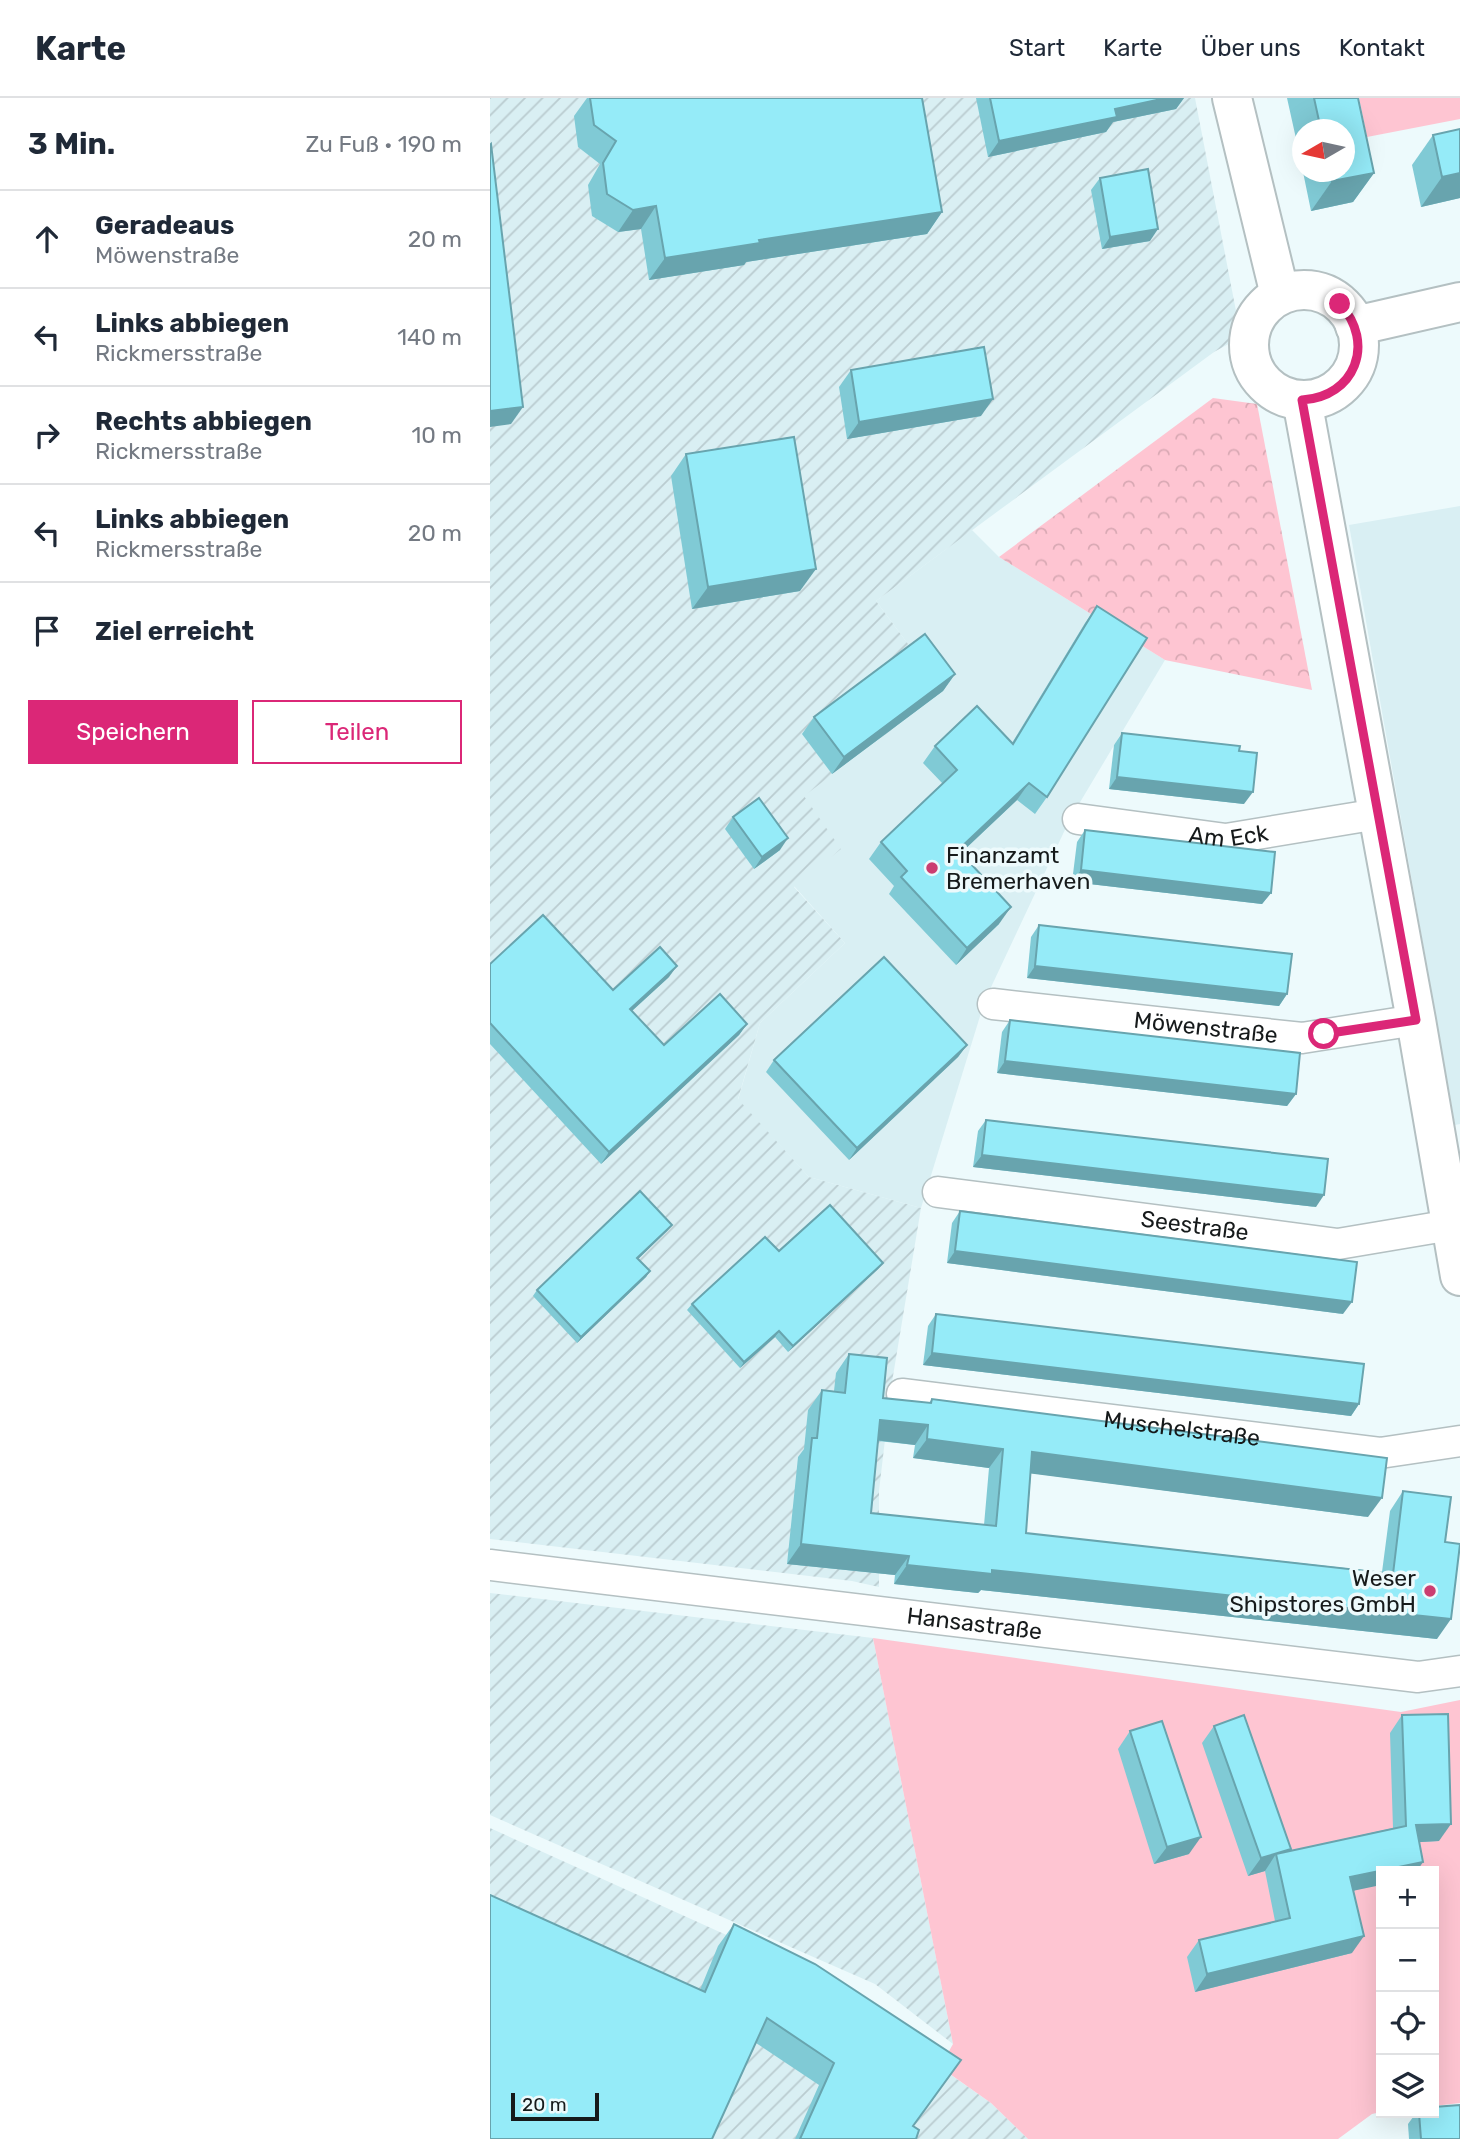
<!DOCTYPE html>
<html lang="de">
<meta charset="utf-8">
<style>
:root{--surface:#fff;--page:#f6f6f7;--text:#1f2937;--muted:#747a83;--line:#e0e1e3;--accent:#db2777}
body{margin:0;font-family:Rubik,sans-serif;background:var(--page);color:var(--text)}
.controls{position:absolute;right:21px;bottom:21px;display:grid;overflow:hidden;border-radius:0px;box-shadow:0 7px 28px #0002}
.controls button{width:63px;height:63px;display:grid;place-items:center;padding:0;border:0;border-bottom:2px solid var(--line);background:var(--surface);color:var(--text);font:35px sans-serif}
.compass{position:absolute;left:802px;top:21px;width:63px;height:63px;border-radius:50%;background:var(--surface);box-shadow:0 7px 28px #0002;rotate:261deg}
.scale{position:absolute;left:21px;bottom:18px;width:88px;box-sizing:border-box;padding-left:7px;border:4px solid #161a1b;border-top:0;font-size:19px;line-height:24px;white-space:nowrap;color:#161a1b;-webkit-text-stroke:5px #edfafc;paint-order:stroke}
.stop{position:absolute;width:21px;height:21px;margin:-16px;border:5px solid #db2777;border-radius:50%;background:#fff}
.stop.end{background:#db2777;border-color:#fff;box-shadow:0 2px 7px #0008}
.list{margin:0;padding:0;list-style:none}
h2{display:flex;justify-content:space-between;align-items:center;height:91px;margin:0;padding:0 28px;font-size:30px}
h2 small{font-size:23px;font-weight:400;color:var(--muted)}
.list li{display:grid;grid-template-columns:46px 1fr auto;gap:21px;align-items:center;box-sizing:border-box;height:98px;padding:0 28px;border-top:2px solid var(--line)}
.list b{display:block;font-size:26px;white-space:nowrap}
.list p{margin:0;font-size:23px;white-space:nowrap;color:var(--muted)}
.list em{font-size:23px;font-style:normal;color:var(--muted)}
.actions{display:flex;gap:14px;padding:21px 28px}
.actions a{flex:1;padding:16px 0;border:2px solid var(--accent);border-radius:0px;text-align:center;font-size:24px;color:var(--accent)}
.actions .main{background:var(--accent);color:#fff}
.icon{flex:none;width:38px;height:38px;fill:none;stroke:currentColor;stroke-width:2;stroke-linecap:round;stroke-linejoin:round}
.map{position:relative;flex:none;width:970px;height:2041px;overflow:hidden}
header{display:flex;align-items:center;gap:42px;box-sizing:border-box;height:98px;padding:0 35px;background:var(--surface);border-bottom:2px solid var(--line)}
header strong{font-size:33px}
nav{display:flex;gap:38px;margin-inline-start:auto;font-size:24px}
main{display:flex}
aside{flex:1;background:var(--surface)}
.map>svg:first-child{display:block}
.built{fill:#d9eff3}
.industrial{fill:url(#industrial-furrows)}
.grass{fill:#fec5d2}
.forest{fill:url(#forest-crowns)}
.lines{fill:none;stroke-linecap:round;stroke-linejoin:round}
.street-casing{stroke:#b4c0c2;stroke-width:33}
.secondary-casing{stroke:#b4c0c2;stroke-width:42}
.street{stroke:#fff;stroke-width:30}
.secondary{stroke:#fff;stroke-width:38}
.wall{fill:#80cad5;fill-rule:evenodd}
.shaded-wall{fill:#68a4ae}
.building{fill:#95ebf8;stroke:#68a4ae;stroke-width:2;fill-rule:evenodd}
.route{stroke:#db2777;stroke-width:9}
.poi-dot{fill:#cb3e71;stroke:#edfafc;stroke-width:2.5}
.labels{text-anchor:middle;stroke-width:7;stroke-linejoin:round;paint-order:stroke}
.street-label{font-size:23px;fill:#161a1b;stroke:#edfafc}
.poi-label{font-size:23px;fill:#161a1b;stroke:#edfafc;text-anchor:start}
</style>
<header>
<strong>Karte</strong>
<nav><a>Start</a><a>Karte</a><a>Über uns</a><a>Kontakt</a></nav>
</header>
<main>
<aside>
<h2>3 Min.<small>Zu Fuß · 190 m</small></h2>
<ul class="list">
<li><svg class="icon" aria-label="ahead" viewBox="0 0 24 24"><path d="M12 20V5M6 11l6-6 6 6"/></svg><div><b>Geradeaus</b><p>Möwenstraße</p></div><em>20 m</em></li>
<li><svg class="icon" aria-label="left" viewBox="0 0 24 24"><path d="M17 20v-9H6M10 6l-5 5 5 5"/></svg><div><b>Links abbiegen</b><p>Rickmersstraße</p></div><em>140 m</em></li>
<li><svg class="icon" aria-label="right" viewBox="0 0 24 24"><path d="M7 20v-9h11M14 6l5 5-5 5"/></svg><div><b>Rechts abbiegen</b><p>Rickmersstraße</p></div><em>10 m</em></li>
<li><svg class="icon" aria-label="left" viewBox="0 0 24 24"><path d="M17 20v-9H6M10 6l-5 5 5 5"/></svg><div><b>Links abbiegen</b><p>Rickmersstraße</p></div><em>20 m</em></li>
<li><svg class="icon" aria-label="arrive" viewBox="0 0 24 24"><path d="M6 21V4h12l-3 4 3 4H6"/></svg><div><b>Ziel erreicht</b></div></li>
</ul>
<div class="actions"><a class="main">Speichern</a><a>Teilen</a></div>
</aside>
<div class="map">
<svg width="970" height="2041" viewBox="0 0 970 2041">
<defs>
<pattern id="industrial-furrows" width="10" height="10" patternUnits="userSpaceOnUse" patternTransform="scale(1.75)"><rect width="10" height="10" fill="#d9eff3"/><path d="M-1 1l2-2M0 10L10 0M9 11l2-2" fill="none" stroke="#baccd0"/></pattern>
<pattern id="forest-crowns" width="20" height="18" patternUnits="userSpaceOnUse" patternTransform="scale(1.75)"><rect width="20" height="18" fill="#fec5d2"/><path d="M2 6a3 3 0 1 1 6 0M12 15a3 3 0 1 1 6 0" fill="none" stroke="#d9a9b4"/></pattern>
</defs>
<rect width="100%" height="100%" fill="#edfafc"/>
<!-- built -->
<g class="built">
<path d="M 970,408 L 970,1026 L 965,1027 L 859,427 Z"/>
<path d="M 482,432 L 509,459 L 675,562 L 580,721 L 495,902 L 431,1110 L 319,1079 L 248,1002 L 270,925 L 355,845 L 304,788 L 313,698 L 453,593 L 386,503 Z"/>
</g>
<!-- industrial -->
<g class="industrial">
<path d="M 0,0 L 705,0 L 751,239 L 724,254 L 386,503 L 453,593 L 314,698 L 351,751 L 304,789 L 355,845 L 270,925 L 248,1001 L 319,1079 L 431,1110 L 401,1290 L 389,1393 L 389,1489 L 362,1483 L 0,1441 Z"/>
<path d="M 0,1495 L 383,1540 L 463,1946 L 385,1886 L 0,1717 Z"/>
<path d="M 0,1730 L 305,1868 L 501,2005 L 538,2041 L 0,2041 Z"/>
</g>
<!-- grass -->
<g class="grass">
<path d="M 869,0 L 970,0 L 970,21 L 877,39 Z"/>
<path d="M 383,1540 L 911,1614 L 970,1602 L 970,2005 L 944,2008 L 944,1773 L 891,1773 L 891,2014 L 882,2016 L 848,2041 L 538,2041 L 501,2005 L 450,1969 L 463,1946 Z"/>
</g>
<!-- forest -->
<path class="forest" d="M 723,300 L 767,306 L 822,592 L 675,562 L 509,459 Z"/>
<g class="lines">
<!-- street casing -->
<g class="street-casing">
<g id="street">
<path id="s1" d="M 588,721 L 736,741 L 888,716"/>
<path id="s2" d="M 503,906 L 812,940 L 926,922"/>
<path id="s3" d="M 448,1094 L 848,1146 L 961,1127"/>
<path id="s4" d="M 412,1296 L 890,1355 L 970,1343"/>
<path id="s5" d="M 0,1467 L 928,1579 L 970,1573"/>
</g>
</g>
<!-- secondary casing -->
<g class="secondary-casing">
<g id="secondary">
<path d="M 742,0 L 790,197"/>
<circle cx="814" cy="247" r="55"/>
<path d="M 865,228 L 970,204"/>
<path d="M 812,302 L 926,922 L 970,1178"/>
</g>
</g>
<!-- street -->
<use href="#street" class="street"/>
<!-- secondary -->
<use href="#secondary" class="secondary"/>
</g>
<!-- wall -->
<g class="wall">
<path d="M 97,0 L 432,0 L 452,114 L 437,136 L 256,164 L 254,167 L 159,182 L 151,131 L 128,134 L 102,118 L 98,87 L 110,66 L 88,49 L 84,18 Z"/>
<path d="M 486,0 L 694,0 L 686,11 L 623,24 L 616,34 L 498,59 Z"/>
<path d="M 797,0 L 868,0 L 884,75 L 863,104 L 821,113 L 813,74 L 855,74 L 855,32 L 813,32 L 813,72 Z"/>
<path d="M 943,37 L 970,100 L 931,109 L 922,67 Z"/>
<path d="M 610,80 L 660,143 L 612,151 L 601,92 Z"/>
<path d="M 361,272 L 491,318 L 357,341 L 349,289 Z"/>
<path d="M 196,356 L 310,493 L 202,511 L 181,378 Z"/>
<path d="M 607,508 L 557,699 L 545,716 L 527,702 L 471,755 L 509,826 L 466,867 L 399,796 L 404,788 L 379,761 L 391,744 L 453,686 L 433,665 L 445,648 L 522,645 L 595,525 Z"/>
<path d="M 465,576 L 453,593 L 342,676 L 312,636 L 324,619 Z"/>
<path d="M 632,635 L 749,653 L 754,706 L 619,691 L 624,647 Z"/>
<path d="M 243,719 L 290,752 L 264,771 L 235,731 Z"/>
<path d="M 595,732 L 781,795 L 772,806 L 582,784 L 587,744 Z"/>
<path d="M 549,827 L 797,896 L 789,908 L 537,880 L 541,839 Z"/>
<path d="M 0,866 L 123,892 L 179,879 L 142,913 L 174,947 L 257,926 L 249,937 L 111,1066 L 0,946 Z"/>
<path d="M 520,922 L 806,996 L 797,1008 L 507,975 L 512,934 Z"/>
<path d="M 477,947 L 468,959 L 359,1062 L 276,974 L 284,962 Z"/>
<path d="M 496,1022 L 826,1109 L 483,1069 L 488,1033 Z"/>
<path d="M 470,1113 L 853,1216 L 457,1165 L 462,1125 Z"/>
<path d="M 182,1127 L 177,1133 L 148,1161 L 160,1173 L 156,1179 L 87,1245 L 43,1198 L 47,1192 Z"/>
<path d="M 289,1153 L 393,1165 L 388,1171 L 298,1254 L 285,1239 L 250,1270 L 197,1212 L 202,1206 Z"/>
<path d="M 446,1216 L 869,1306 L 861,1318 L 433,1267 L 438,1228 Z"/>
<path d="M 359,1256 L 393,1300 L 439,1305 L 442,1301 L 878,1419 L 541,1375 L 536,1435 L 892,1474 L 900,1413 L 913,1393 L 955,1444 L 947,1541 L 491,1492 L 488,1495 L 404,1486 L 405,1477 L 297,1466 L 308,1359 L 314,1351 L 318,1312 L 332,1292 L 344,1293 L 346,1275 ZM 388,1343 L 425,1347 L 423,1360 L 499,1370 L 494,1427 L 381,1415 Z"/>
<path d="M 912,1617 L 949,1743 L 929,1744 L 864,1793 L 862,1855 L 705,1894 L 697,1859 L 709,1842 L 785,1823 L 775,1773 L 758,1778 L 712,1645 L 724,1628 L 801,1751 L 800,1753 L 903,1730 L 900,1635 Z"/>
<path d="M 640,1633 L 699,1756 L 664,1766 L 628,1651 Z"/>
<path d="M 244,1826 L 423,2028 L 426,2041 L 305,2041 L 329,1987 L 266,1945 L 210,1892 L 228,1848 Z"/>
<path d="M 926,2015 L 944,2015 L 970,2041 L 919,2041 L 918,2026 Z"/>
</g>
<!-- shaded-wall -->
<g class="shaded-wall">
<path d="M 676,0 L 694,0 L 686,11 L 623,24 L 616,34 L 498,59 L 509,43 L 625,11 Z"/>
<path d="M 884,75 L 863,104 L 821,113 L 842,83 Z"/>
<path d="M 970,75 L 970,100 L 931,109 L 952,79 Z"/>
<path d="M 166,108 L 151,131 L 128,134 L 143,112 Z"/>
<path d="M 452,114 L 437,136 L 256,164 L 254,167 L 159,182 L 175,160 L 269,142 Z"/>
<path d="M 668,131 L 660,143 L 612,151 L 620,139 Z"/>
<path d="M 503,301 L 491,318 L 357,341 L 369,324 Z"/>
<path d="M 33,309 L 21,326 L 0,329 L 0,313 Z"/>
<path d="M 326,471 L 310,493 L 202,511 L 218,489 Z"/>
<path d="M 465,576 L 453,593 L 342,676 L 354,659 Z"/>
<path d="M 627,679 L 763,694 L 754,706 L 619,691 Z"/>
<path d="M 539,685 L 527,702 L 456,769 L 468,752 Z"/>
<path d="M 298,740 L 290,752 L 264,771 L 272,759 Z"/>
<path d="M 591,772 L 781,795 L 772,806 L 582,784 Z"/>
<path d="M 521,809 L 509,826 L 466,867 L 477,850 Z"/>
<path d="M 187,868 L 179,879 L 132,922 L 140,911 Z"/>
<path d="M 545,868 L 797,896 L 789,908 L 537,880 Z"/>
<path d="M 257,926 L 249,937 L 111,1066 L 119,1054 Z"/>
<path d="M 477,947 L 468,959 L 359,1062 L 367,1050 Z"/>
<path d="M 515,963 L 806,996 L 797,1008 L 507,975 Z"/>
<path d="M 492,1057 L 834,1097 L 826,1109 L 483,1069 Z"/>
<path d="M 182,1127 L 177,1133 L 143,1166 L 147,1160 Z"/>
<path d="M 465,1153 L 862,1204 L 853,1216 L 457,1165 Z"/>
<path d="M 393,1165 L 388,1171 L 298,1254 L 303,1248 Z"/>
<path d="M 160,1173 L 156,1179 L 87,1245 L 91,1239 Z"/>
<path d="M 289,1233 L 285,1239 L 250,1270 L 254,1264 Z"/>
<path d="M 442,1255 L 869,1306 L 861,1318 L 433,1267 Z"/>
<path d="M 390,1322 L 438,1327 L 425,1347 L 377,1341 Z"/>
<path d="M 437,1341 L 513,1351 L 499,1370 L 423,1360 Z"/>
<path d="M 542,1354 L 892,1400 L 878,1419 L 529,1374 Z"/>
<path d="M 311,1446 L 419,1458 L 405,1477 L 297,1466 Z"/>
<path d="M 417,1467 L 502,1472 L 961,1521 L 947,1541 L 491,1492 L 488,1495 L 404,1486 Z"/>
<path d="M 961,1726 L 949,1743 L 914,1745 L 926,1727 Z"/>
<path d="M 711,1739 L 699,1756 L 664,1766 L 677,1749 Z"/>
<path d="M 801,1751 L 789,1768 L 786,1756 L 775,1773 L 758,1778 L 771,1760 Z"/>
<path d="M 933,1764 L 927,1773 L 891,1773 L 891,1787 L 848,1796 L 860,1779 Z"/>
<path d="M 874,1838 L 862,1855 L 705,1894 L 717,1876 Z"/>
</g>
<!-- building -->
<g class="building">
<path d="M 100,0 L 432,0 L 452,114 L 269,142 L 270,145 L 175,160 L 166,108 L 143,112 L 117,96 L 113,65 L 126,43 L 104,27 Z"/>
<path d="M 500,0 L 676,0 L 625,11 L 627,19 L 509,43 Z"/>
<path d="M 824,0 L 868,0 L 884,75 L 842,83 L 840,74 L 855,74 L 855,32 L 831,32 Z"/>
<path d="M 970,31 L 970,75 L 952,79 L 943,37 Z"/>
<path d="M 1,46 L 33,309 L 0,313 L 0,47 Z"/>
<path d="M 658,71 L 668,131 L 620,139 L 610,80 Z"/>
<path d="M 494,249 L 503,301 L 369,324 L 361,272 Z"/>
<path d="M 304,339 L 326,471 L 218,489 L 196,356 Z"/>
<path d="M 607,508 L 657,540 L 557,699 L 539,685 L 468,752 L 521,809 L 477,850 L 411,779 L 417,773 L 391,744 L 467,672 L 445,648 L 487,608 L 523,646 Z"/>
<path d="M 435,536 L 465,576 L 354,659 L 324,619 Z"/>
<path d="M 632,635 L 750,648 L 749,653 L 767,655 L 763,694 L 627,679 Z"/>
<path d="M 269,700 L 298,740 L 272,759 L 243,719 Z"/>
<path d="M 595,732 L 785,754 L 781,795 L 591,772 Z"/>
<path d="M 53,817 L 123,892 L 170,849 L 187,868 L 140,911 L 174,947 L 230,896 L 257,926 L 119,1054 L 0,925 L 0,866 Z"/>
<path d="M 549,827 L 802,856 L 797,896 L 545,868 Z"/>
<path d="M 394,859 L 477,947 L 367,1050 L 284,962 Z"/>
<path d="M 520,922 L 810,955 L 806,996 L 515,963 Z"/>
<path d="M 496,1022 L 838,1061 L 834,1097 L 492,1057 Z"/>
<path d="M 150,1093 L 182,1127 L 147,1160 L 160,1173 L 91,1239 L 47,1192 Z"/>
<path d="M 340,1107 L 393,1165 L 303,1248 L 289,1233 L 254,1264 L 202,1206 L 275,1139 L 289,1153 Z"/>
<path d="M 470,1113 L 867,1164 L 862,1204 L 465,1153 Z"/>
<path d="M 446,1216 L 874,1266 L 869,1306 L 442,1255 Z"/>
<path d="M 359,1256 L 397,1260 L 393,1300 L 441,1305 L 442,1301 L 897,1360 L 892,1400 L 542,1354 L 536,1435 L 903,1476 L 913,1393 L 961,1399 L 955,1444 L 970,1446 L 961,1521 L 502,1472 L 502,1476 L 417,1467 L 419,1458 L 311,1446 L 322,1340 L 327,1340 L 332,1292 L 355,1295 ZM 390,1322 L 438,1327 L 437,1341 L 513,1351 L 506,1428 L 381,1415 Z"/>
<path d="M 958,1616 L 961,1726 L 926,1727 L 933,1764 L 860,1779 L 874,1838 L 717,1876 L 709,1842 L 800,1820 L 786,1756 L 916,1728 L 912,1617 Z"/>
<path d="M 754,1617 L 801,1751 L 771,1760 L 724,1628 Z"/>
<path d="M 672,1623 L 711,1739 L 677,1749 L 640,1633 Z"/>
<path d="M 0,1797 L 215,1894 L 244,1826 L 325,1866 L 471,1962 L 423,2028 L 429,2032 L 426,2041 L 310,2041 L 344,1965 L 277,1920 L 222,2041 L 0,2041 Z"/>
<path d="M 970,2007 L 970,2041 L 931,2041 L 929,2015 L 944,2015 L 944,2009 Z"/>
</g>
<g class="lines">
<!-- route -->
<path class="route" d="M 834,936 L 926,922 L 812,302 C 865,299 886,245 850,206"/>
</g>
<!-- markers -->
<g class="poi-dot">
<circle cx="442" cy="770" r="7"/>
<circle cx="940" cy="1493" r="7"/>
</g>
<g class="labels">
<!-- street labels -->
<g class="street-label">
<text dy="8" stroke="none"><textPath href="#s1" startOffset="152">Am Eck</textPath></text>
<text dy="8" stroke="none"><textPath href="#s2" startOffset="214">Möwenstraße</textPath></text>
<text dy="8" stroke="none"><textPath href="#s3" startOffset="259">Seestraße</textPath></text>
<text dy="8" stroke="none"><textPath href="#s4" startOffset="282">Muschelstraße</textPath></text>
<text dy="8" stroke="none"><textPath href="#s5" startOffset="488">Hansastraße</textPath></text>
</g>
<!-- poi labels -->
<g class="poi-label">
<text x="456" y="765">Finanzamt<tspan x="456" dy="26">Bremerhaven</tspan></text>
<text x="926" y="1488" text-anchor="end">Weser<tspan x="926" dy="26">Shipstores GmbH</tspan></text>
</g>
</g>
</svg>
<div class="controls">
<button>+</button>
<button>−</button>
<button><svg class="icon" aria-label="locate" viewBox="0 0 24 24"><circle cx="12" cy="12" r="6"/><path d="M12 2v4M12 18v4M2 12h4M18 12h4"/></svg></button>
<button><svg class="icon" aria-label="layers" viewBox="0 0 24 24"><path d="M12 4l9 5-9 5-9-5zM3 14l9 5 9-5"/></svg></button>
</div>
<svg class="compass" viewBox="-18 -18 36 36"><path d="M0-13l5 13h-10z" fill="#e53935"/><path d="M0 13l5-13h-10z" fill="#747a83"/></svg>
<div class="scale">20 m</div>
<div class="stop" style="left:834px;top:936px"></div>
<div class="stop end" style="left:850px;top:206px"></div>
</div>
</main>
